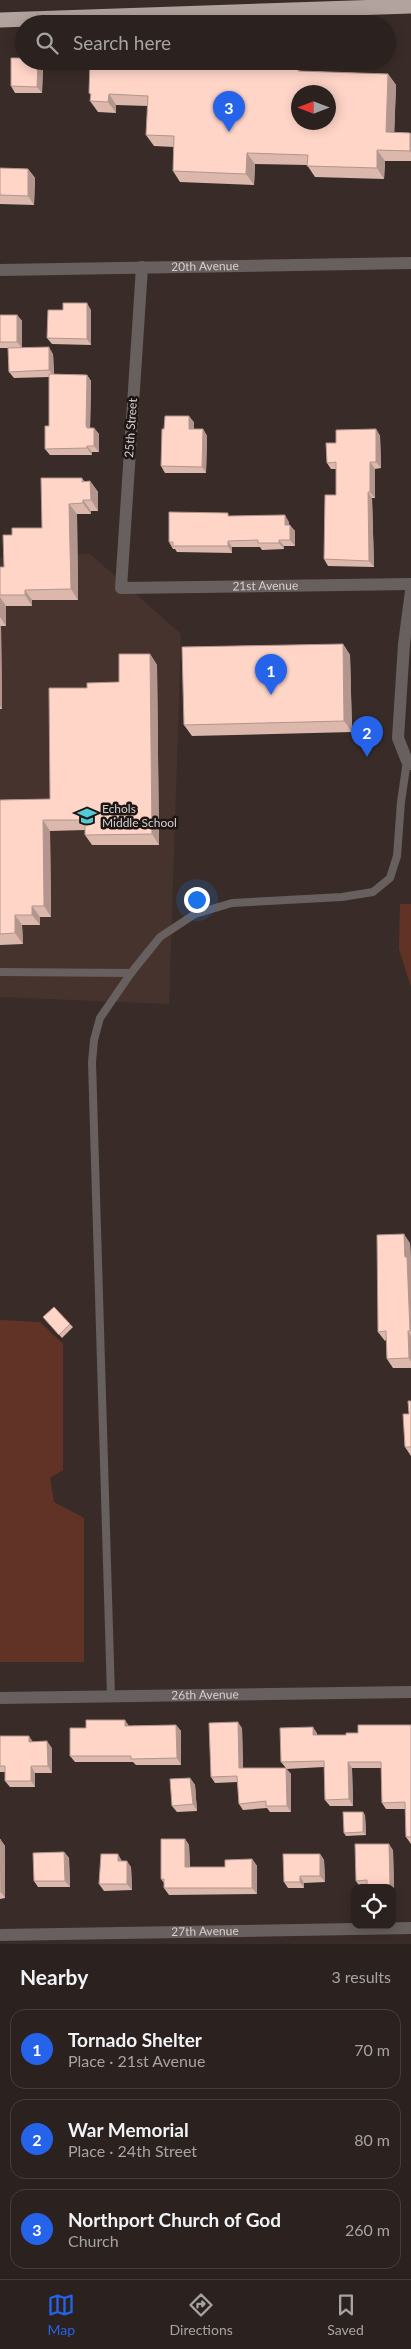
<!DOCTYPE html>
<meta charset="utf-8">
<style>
:root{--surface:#2b211e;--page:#372e2b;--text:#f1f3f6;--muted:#a6a3a4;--line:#473e3c;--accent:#2563eb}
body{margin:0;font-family:Lato,sans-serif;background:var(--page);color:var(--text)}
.controls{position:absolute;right:15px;bottom:15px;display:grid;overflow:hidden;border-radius:10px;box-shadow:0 2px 12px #0003}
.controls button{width:45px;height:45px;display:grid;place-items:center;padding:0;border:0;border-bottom:1px solid var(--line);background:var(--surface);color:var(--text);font:25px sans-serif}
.compass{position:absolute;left:291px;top:85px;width:45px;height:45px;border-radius:50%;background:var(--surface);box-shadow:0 2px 12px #0003;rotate:270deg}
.you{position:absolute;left:196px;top:899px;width:18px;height:18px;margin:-12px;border:4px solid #fff;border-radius:50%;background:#1a73e8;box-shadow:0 0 0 8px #1a73e833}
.badge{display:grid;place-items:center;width:32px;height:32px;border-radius:50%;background:var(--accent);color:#fff;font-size:16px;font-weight:700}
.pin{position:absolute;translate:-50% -41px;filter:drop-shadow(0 1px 2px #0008)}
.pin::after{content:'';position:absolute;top:26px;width:18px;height:15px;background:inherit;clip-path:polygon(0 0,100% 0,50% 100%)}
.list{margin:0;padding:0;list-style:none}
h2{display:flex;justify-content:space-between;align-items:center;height:65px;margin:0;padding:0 20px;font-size:21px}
h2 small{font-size:16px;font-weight:400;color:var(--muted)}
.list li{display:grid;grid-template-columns:32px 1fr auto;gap:15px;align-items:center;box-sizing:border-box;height:80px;margin:0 10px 10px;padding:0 10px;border:1px solid var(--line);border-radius:15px}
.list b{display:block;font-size:19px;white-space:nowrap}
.list p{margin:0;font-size:16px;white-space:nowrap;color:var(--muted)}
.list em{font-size:16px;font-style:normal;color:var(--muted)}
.icon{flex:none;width:28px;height:28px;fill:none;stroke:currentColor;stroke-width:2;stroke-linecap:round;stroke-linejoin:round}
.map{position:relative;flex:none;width:411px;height:1944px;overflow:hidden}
.search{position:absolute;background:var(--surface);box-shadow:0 2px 12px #0003;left:15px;right:15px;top:15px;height:55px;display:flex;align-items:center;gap:12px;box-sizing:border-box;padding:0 18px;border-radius:28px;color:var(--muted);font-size:19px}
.sheet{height:335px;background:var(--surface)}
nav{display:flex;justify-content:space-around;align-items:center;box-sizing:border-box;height:70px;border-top:1px solid var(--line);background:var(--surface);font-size:14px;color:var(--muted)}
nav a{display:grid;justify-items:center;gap:2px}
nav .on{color:var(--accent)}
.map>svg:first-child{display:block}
.built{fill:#47332d}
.garden{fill:#603326}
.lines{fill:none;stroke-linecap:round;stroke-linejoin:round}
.lane{stroke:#67605e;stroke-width:8}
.street{stroke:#67605e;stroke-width:12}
.highway{stroke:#b3a39e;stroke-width:15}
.wall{fill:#dbb7ac}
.shaded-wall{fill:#b2958c}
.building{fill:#ffd5c8;stroke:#b2958c;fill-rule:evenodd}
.labels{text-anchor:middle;stroke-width:5;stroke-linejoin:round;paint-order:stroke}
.street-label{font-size:12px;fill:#d8cfcc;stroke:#1c1614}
.poi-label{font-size:12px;fill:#d8cfcc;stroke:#1c1614;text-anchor:start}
</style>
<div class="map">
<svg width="411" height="1944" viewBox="0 0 411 1944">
<rect width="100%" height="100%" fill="#392c28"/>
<!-- built -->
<path class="built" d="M 90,554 L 181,634 L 169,1004 L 0,997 L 0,557 Z"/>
<!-- garden -->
<g class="garden">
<path d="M 400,904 L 411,904 L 411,987 L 399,949 Z"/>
<path d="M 0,1320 L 40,1322 L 63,1344 L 63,1470 L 50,1478 L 54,1502 L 84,1518 L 84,1662 L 0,1662 Z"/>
</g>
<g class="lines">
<!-- lane -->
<g class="lane">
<path d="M 0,972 L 131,973"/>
<path d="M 111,1696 L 92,1062 L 94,1040 L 100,1018 L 131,973 L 160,937 L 195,914 L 232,903 L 342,897 L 373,892 L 390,878 L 397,856 L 401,802 L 407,761"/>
</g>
<!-- street -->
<g class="street">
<path id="s1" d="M 142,267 L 121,588 L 411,584"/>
<path id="s2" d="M 0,270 L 411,263"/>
<path d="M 411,591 L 404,644 L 398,738 L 407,761 L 411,764"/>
<path id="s3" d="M 0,1698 L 411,1692"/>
<path id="s4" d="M 0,1935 L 411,1928"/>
</g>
<!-- highway -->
<path class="highway" d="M 0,20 L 411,6"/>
</g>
<!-- wall -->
<g class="wall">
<path d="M 90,61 L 138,61 L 139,62 L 298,69 L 300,71 L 388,74 L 396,85 L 394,132 L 410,133 L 411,134 L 411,161 L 385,161 L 384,179 L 315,177 L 307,165 L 255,164 L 254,185 L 180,182 L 173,171 L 174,147 L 154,146 L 146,135 L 148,106 L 116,105 L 116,113 L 98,112 L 90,101 L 91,96 L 89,93 Z"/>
<path d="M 43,65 L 42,93 L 15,93 L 11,86 Z"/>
<path d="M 0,168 L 28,169 L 35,178 L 34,205 L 0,204 Z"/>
<path d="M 91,310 L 91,345 L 52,344 L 47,338 Z"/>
<path d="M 0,315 L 17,315 L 22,321 L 22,348 L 53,354 L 54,374 L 87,375 L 91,381 L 90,428 L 94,428 L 99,434 L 99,452 L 92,452 L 92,455 L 50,455 L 45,449 L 49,426 L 49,377 L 14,378 L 9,372 L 8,348 L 0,348 Z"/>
<path d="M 194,422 L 194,429 L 203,429 L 207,436 L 206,473 L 165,473 L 161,466 L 164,429 Z"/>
<path d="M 376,429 L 380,436 L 381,468 L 375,469 L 375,498 L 372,498 L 374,567 L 328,566 L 324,559 L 336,495 L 336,469 L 331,469 L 327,463 L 336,443 Z"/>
<path d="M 82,478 L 84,481 L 90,481 L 98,492 L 98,511 L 91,511 L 91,514 L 77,514 L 78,600 L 32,600 L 32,606 L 6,606 L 6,626 L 1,626 L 2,709 L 0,709 L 0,567 L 4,567 L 12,535 L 42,528 Z"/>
<path d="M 230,516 L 289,522 L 289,525 L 295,531 L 295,546 L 284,546 L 284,549 L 262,550 L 260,547 L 232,547 L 232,553 L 177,552 L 175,549 L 173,549 L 169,542 Z"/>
<path d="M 343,644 L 350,655 L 352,732 L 192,736 L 184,725 Z"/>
<path d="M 150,654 L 157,665 L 159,845 L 92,845 L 85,835 L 85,830 L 50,831 L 51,917 L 40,917 L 40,925 L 22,925 L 23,944 L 0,945 L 0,800 L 50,799 L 87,688 L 119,682 Z"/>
<path d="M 410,1243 L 411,1262 L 411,1368 L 393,1368 L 387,1359 L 386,1340 L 385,1341 L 378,1332 Z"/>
<path d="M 43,1317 L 70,1324 L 73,1327 L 62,1338 Z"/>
<path d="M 411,1401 L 411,1456 L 405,1447 Z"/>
<path d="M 176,1725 L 181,1731 L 181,1765 L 136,1765 L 133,1762 L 75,1762 L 70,1756 L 86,1728 L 129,1726 Z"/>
<path d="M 411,1725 L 411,1844 L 406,1837 L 405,1809 L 386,1809 L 382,1803 L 381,1768 L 352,1768 L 353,1806 L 330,1806 L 325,1800 L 324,1767 L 286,1769 L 291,1774 L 291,1812 L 270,1812 L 267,1808 L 243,1810 L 239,1804 L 238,1782 L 215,1783 L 211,1777 L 242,1728 L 243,1768 L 286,1768 L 281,1762 L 317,1733 L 317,1735 L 346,1735 Z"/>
<path d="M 0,1736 L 33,1742 L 52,1748 L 52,1773 L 35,1773 L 35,1787 L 10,1787 L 5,1781 L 5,1772 L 0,1772 Z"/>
<path d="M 190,1778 L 195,1785 L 197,1811 L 177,1812 L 172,1806 Z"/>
<path d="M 365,1815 L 366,1835 L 346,1836 L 344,1833 Z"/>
<path d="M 0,1839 L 5,1846 L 5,1898 L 0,1899 Z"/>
<path d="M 185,1839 L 189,1845 L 190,1867 L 225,1867 L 252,1859 L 257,1866 L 257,1894 L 169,1895 L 164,1888 L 164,1883 L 161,1879 Z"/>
<path d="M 393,1850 L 394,1892 L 392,1892 L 392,1888 L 360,1887 L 356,1881 Z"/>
<path d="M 64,1852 L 69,1858 L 70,1887 L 38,1887 L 34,1881 Z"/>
<path d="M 320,1854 L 324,1860 L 325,1882 L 304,1883 L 304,1888 L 288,1888 L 284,1882 Z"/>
<path d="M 122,1861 L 131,1867 L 132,1890 L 104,1891 L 99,1884 Z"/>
</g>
<!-- shaded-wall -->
<g class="shaded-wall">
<path d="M 38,61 L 40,61 L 43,65 L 42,93 L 37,87 Z"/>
<path d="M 388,74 L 396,85 L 394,142 L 386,132 Z"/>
<path d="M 109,94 L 116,105 L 116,113 L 108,102 Z"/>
<path d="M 410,133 L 411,134 L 411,153 L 410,151 Z"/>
<path d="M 377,150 L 385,161 L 384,179 L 377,168 Z"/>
<path d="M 247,153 L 255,164 L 254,185 L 246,174 Z"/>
<path d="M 28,169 L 35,178 L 34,205 L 28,196 Z"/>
<path d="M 87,303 L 91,310 L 91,345 L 87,339 Z"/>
<path d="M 17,315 L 22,321 L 22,348 L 17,342 Z"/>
<path d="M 49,347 L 53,354 L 54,377 L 49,370 Z"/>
<path d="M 87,375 L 91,381 L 90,431 L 87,428 L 86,425 Z"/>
<path d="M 189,416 L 194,422 L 194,436 L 189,429 Z"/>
<path d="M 94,428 L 99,434 L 99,452 L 94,446 Z"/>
<path d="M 203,429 L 207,436 L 206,473 L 202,467 Z"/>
<path d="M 376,429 L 380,436 L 381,468 L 376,462 Z"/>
<path d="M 87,446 L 92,452 L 92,455 L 87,448 Z"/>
<path d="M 370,462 L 375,469 L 375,498 L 370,492 Z"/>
<path d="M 90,481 L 98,492 L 98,511 L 91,500 Z"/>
<path d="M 368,492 L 372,498 L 374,567 L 369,561 Z"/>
<path d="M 83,500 L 91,511 L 91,514 L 83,503 Z"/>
<path d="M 69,504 L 77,514 L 78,600 L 71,589 Z"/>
<path d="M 285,515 L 289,522 L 289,531 L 285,525 Z"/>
<path d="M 290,525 L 295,531 L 295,546 L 290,540 Z"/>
<path d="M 279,540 L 284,546 L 284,549 L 279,543 Z"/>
<path d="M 228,541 L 232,547 L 232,553 L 228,546 Z"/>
<path d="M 25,590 L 32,600 L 32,606 L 25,595 Z"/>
<path d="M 0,597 L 6,606 L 6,626 L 0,617 Z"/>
<path d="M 0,625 L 1,626 L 2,709 L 0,706 Z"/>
<path d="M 343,644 L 350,655 L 352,732 L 344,721 Z"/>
<path d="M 150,654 L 157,665 L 159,845 L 152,834 Z"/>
<path d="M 43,820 L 50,831 L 51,917 L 44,906 Z"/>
<path d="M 32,906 L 40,917 L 40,925 L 32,915 Z"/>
<path d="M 15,915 L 22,925 L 23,944 L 15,933 Z"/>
<path d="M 404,1234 L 410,1243 L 411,1262 L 411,1332 L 410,1331 Z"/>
<path d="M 408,1331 L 411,1336 L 411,1362 L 409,1358 Z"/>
<path d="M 125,1720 L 129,1726 L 125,1726 Z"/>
<path d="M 238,1722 L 242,1728 L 243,1774 L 239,1768 Z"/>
<path d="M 176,1725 L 181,1731 L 181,1765 L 177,1758 Z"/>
<path d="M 313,1727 L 317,1733 L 317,1741 L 313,1735 Z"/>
<path d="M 29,1736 L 33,1742 L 29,1742 Z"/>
<path d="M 47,1741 L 52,1748 L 52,1773 L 48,1766 Z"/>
<path d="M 348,1762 L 352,1768 L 353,1806 L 349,1799 Z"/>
<path d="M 31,1766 L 35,1773 L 35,1787 L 31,1781 Z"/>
<path d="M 286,1768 L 291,1774 L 291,1812 L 287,1806 Z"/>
<path d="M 190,1778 L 195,1785 L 197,1811 L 193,1804 Z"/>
<path d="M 363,1812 L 365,1815 L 366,1835 L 363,1832 Z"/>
<path d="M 0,1839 L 5,1846 L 5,1898 L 1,1892 Z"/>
<path d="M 185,1839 L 189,1845 L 190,1874 L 185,1867 Z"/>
<path d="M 389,1844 L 393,1850 L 394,1892 L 392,1888 L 390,1885 Z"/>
<path d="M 64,1852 L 69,1858 L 70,1887 L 65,1881 Z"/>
<path d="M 118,1854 L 122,1861 L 118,1861 Z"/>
<path d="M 320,1854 L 324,1860 L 325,1882 L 320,1876 Z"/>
<path d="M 252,1859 L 257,1866 L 257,1894 L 252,1888 Z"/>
<path d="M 127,1861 L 131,1867 L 132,1890 L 127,1884 Z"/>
<path d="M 300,1876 L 304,1883 L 304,1888 L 300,1882 Z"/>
</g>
<!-- building -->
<g class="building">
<path d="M 11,58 L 24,58 L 24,61 L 38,61 L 37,87 L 11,86 Z"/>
<path d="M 90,61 L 138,61 L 138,62 L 281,67 L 298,69 L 298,71 L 388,74 L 386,132 L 410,133 L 410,151 L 377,150 L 377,168 L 307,166 L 308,155 L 247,153 L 246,174 L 173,171 L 174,136 L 146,135 L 148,96 L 109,94 L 108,102 L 90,101 L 91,94 L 89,93 ZM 298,92 L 328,92 L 328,122 L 298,122 Z"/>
<path d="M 0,168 L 28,169 L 28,196 L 0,195 Z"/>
<path d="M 63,303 L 87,303 L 87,339 L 47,338 L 48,310 L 63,310 Z"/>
<rect x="0" y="315" width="17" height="27"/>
<path d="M 49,347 L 49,370 L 9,372 L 8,348 Z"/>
<path d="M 49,374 L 87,375 L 86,425 L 87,428 L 94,428 L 94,446 L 87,446 L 87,448 L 45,449 L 45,426 L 49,426 Z"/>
<path d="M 165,416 L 189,416 L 189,429 L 203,429 L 202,467 L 161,466 L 162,429 L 164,429 Z"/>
<path d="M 376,429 L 376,462 L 370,462 L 370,492 L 368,492 L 369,561 L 324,559 L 325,495 L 336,495 L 336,462 L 327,463 L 326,443 L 336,443 L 336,430 Z"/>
<path d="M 41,478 L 82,478 L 82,482 L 90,481 L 91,500 L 83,500 L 83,503 L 69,504 L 71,589 L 25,590 L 25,595 L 0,595 L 0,567 L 4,567 L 3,535 L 12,535 L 12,528 L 42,528 Z"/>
<path d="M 169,512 L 228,513 L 228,516 L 285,515 L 285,525 L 290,525 L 290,540 L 279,540 L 279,543 L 258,543 L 258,540 L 228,541 L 228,546 L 173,546 L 173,542 L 169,542 Z"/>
<path d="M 343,644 L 344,721 L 184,725 L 182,647 Z"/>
<path d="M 119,654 L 150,654 L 152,834 L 85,835 L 85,820 L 43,820 L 44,906 L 32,906 L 32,915 L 15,915 L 15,933 L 0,934 L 0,800 L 50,799 L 49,688 L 87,688 L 87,683 L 119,682 Z"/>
<path d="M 404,1234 L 405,1257 L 407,1257 L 410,1331 L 408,1331 L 409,1358 L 387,1359 L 386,1331 L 378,1332 L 377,1235 Z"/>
<path d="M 54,1307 L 70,1324 L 59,1335 L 43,1317 Z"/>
<path d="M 408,1401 L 411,1401 L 411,1447 L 405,1447 L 403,1414 L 409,1414 Z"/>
<path d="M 86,1720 L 125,1720 L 125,1726 L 176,1725 L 177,1758 L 131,1759 L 131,1756 L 70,1756 L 70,1728 L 86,1728 Z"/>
<path d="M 238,1722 L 239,1768 L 286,1768 L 287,1806 L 266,1806 L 266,1801 L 239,1804 L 237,1776 L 211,1777 L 209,1723 Z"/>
<path d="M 358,1725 L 411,1725 L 411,1837 L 406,1837 L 405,1802 L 382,1803 L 381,1762 L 348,1762 L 349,1799 L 325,1800 L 324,1761 L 281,1762 L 280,1728 L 313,1727 L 313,1735 L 346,1735 L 346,1733 L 358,1733 Z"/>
<path d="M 0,1736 L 29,1736 L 29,1742 L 47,1741 L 48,1766 L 31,1766 L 31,1781 L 5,1781 L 5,1766 L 0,1766 Z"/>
<path d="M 190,1778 L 193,1804 L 172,1806 L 170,1779 Z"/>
<path d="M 343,1812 L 363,1812 L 363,1832 L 344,1833 Z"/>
<path d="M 0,1839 L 1,1892 L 0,1892 Z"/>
<path d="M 161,1839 L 185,1839 L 185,1867 L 225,1867 L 225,1860 L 252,1859 L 252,1888 L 164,1888 L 164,1879 L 161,1879 Z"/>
<path d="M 355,1844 L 389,1844 L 390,1885 L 367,1886 L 367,1880 L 356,1881 Z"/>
<path d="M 64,1852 L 65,1881 L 34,1881 L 33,1853 Z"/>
<path d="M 101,1854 L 118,1854 L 118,1861 L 127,1861 L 127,1884 L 99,1884 Z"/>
<path d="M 283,1854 L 320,1854 L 320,1876 L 300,1876 L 300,1882 L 284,1882 Z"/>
</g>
<!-- icons -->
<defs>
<g id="school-bare" transform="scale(1.5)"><path d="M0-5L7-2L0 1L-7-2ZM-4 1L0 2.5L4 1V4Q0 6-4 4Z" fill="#52cbd7" stroke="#1c1614" stroke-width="2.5" paint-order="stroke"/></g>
</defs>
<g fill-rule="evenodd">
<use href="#school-bare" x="87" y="816"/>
</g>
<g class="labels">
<!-- street labels -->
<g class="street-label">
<text dy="4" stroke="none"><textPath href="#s2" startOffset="205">20th Avenue</textPath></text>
<text transform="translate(131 428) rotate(-86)" y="4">25th Street</text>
<text dy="4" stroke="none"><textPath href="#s1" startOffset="466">21st Avenue</textPath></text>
<text dy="4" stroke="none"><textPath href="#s3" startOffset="205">26th Avenue</textPath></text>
<text dy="4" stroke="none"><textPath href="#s4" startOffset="205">27th Avenue</textPath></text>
</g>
<!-- poi labels -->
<g class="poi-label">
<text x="102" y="813">Echols<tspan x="102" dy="14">Middle School</tspan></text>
</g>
</g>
</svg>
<div class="controls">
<button><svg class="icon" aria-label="locate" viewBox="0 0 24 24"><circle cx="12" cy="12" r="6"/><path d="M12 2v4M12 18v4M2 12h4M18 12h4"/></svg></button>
</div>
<svg class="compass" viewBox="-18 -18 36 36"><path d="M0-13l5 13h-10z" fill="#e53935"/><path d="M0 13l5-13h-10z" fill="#a6a3a4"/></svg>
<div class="you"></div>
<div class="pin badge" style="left:271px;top:695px">1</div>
<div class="pin badge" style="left:367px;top:757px">2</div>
<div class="pin badge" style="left:229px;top:132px">3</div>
<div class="search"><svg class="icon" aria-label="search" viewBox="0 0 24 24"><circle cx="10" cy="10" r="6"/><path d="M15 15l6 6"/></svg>Search here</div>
</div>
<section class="sheet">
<h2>Nearby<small>3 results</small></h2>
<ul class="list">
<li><span class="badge">1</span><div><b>Tornado Shelter</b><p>Place · 21st Avenue</p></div><em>70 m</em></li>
<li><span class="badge">2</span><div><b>War Memorial</b><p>Place · 24th Street</p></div><em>80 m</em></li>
<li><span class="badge">3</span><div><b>Northport Church of God</b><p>Church</p></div><em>260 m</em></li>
</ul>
</section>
<nav>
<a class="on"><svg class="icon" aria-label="map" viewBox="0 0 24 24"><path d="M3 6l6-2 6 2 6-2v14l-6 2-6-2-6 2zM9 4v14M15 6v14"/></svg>Map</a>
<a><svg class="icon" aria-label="directions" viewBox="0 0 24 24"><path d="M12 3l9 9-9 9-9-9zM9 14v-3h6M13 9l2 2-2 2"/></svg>Directions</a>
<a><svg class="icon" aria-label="saved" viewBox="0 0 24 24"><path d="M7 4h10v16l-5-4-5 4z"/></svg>Saved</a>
</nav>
